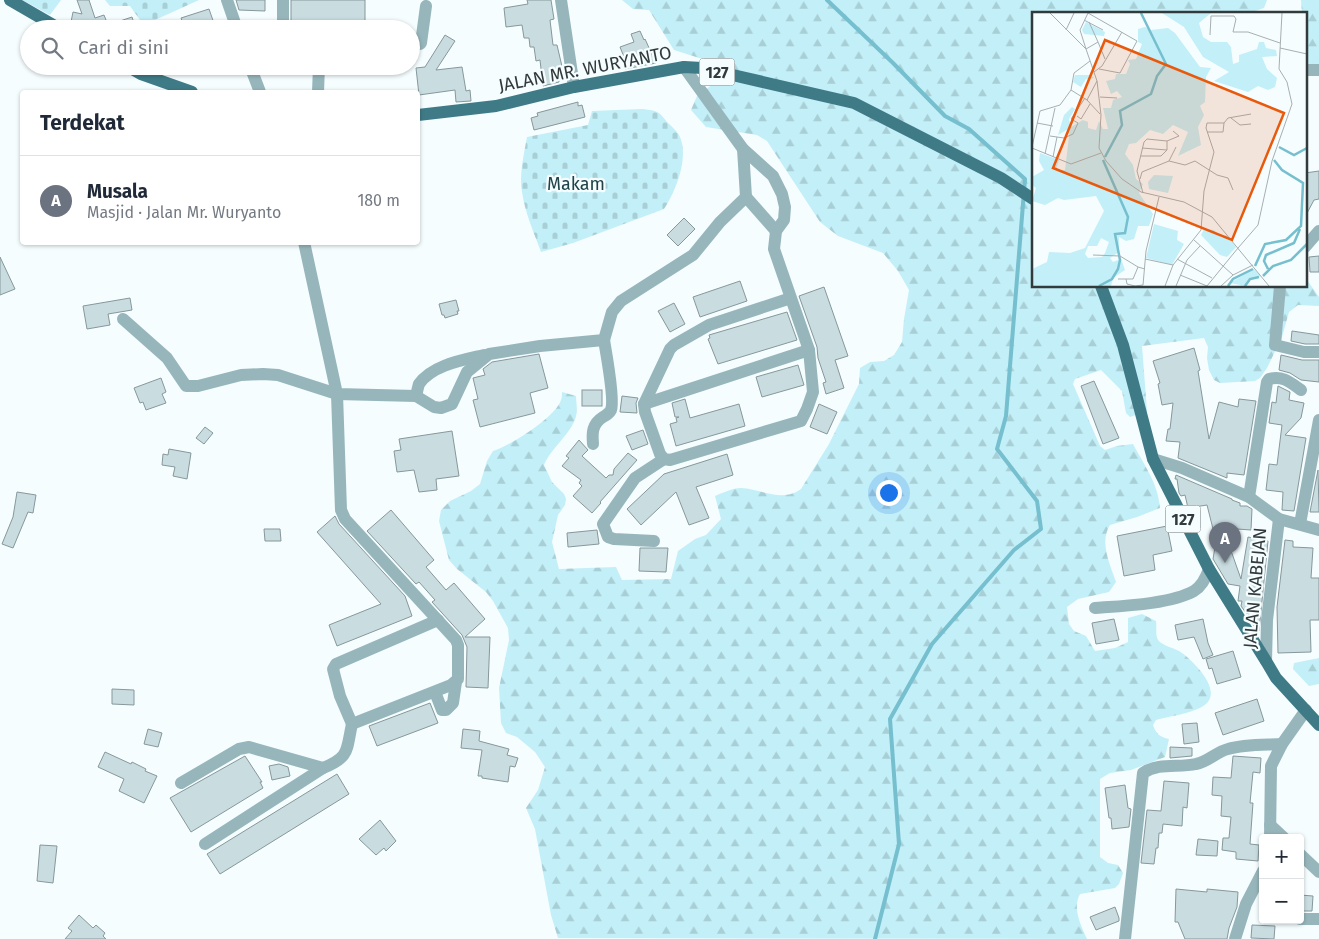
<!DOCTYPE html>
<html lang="id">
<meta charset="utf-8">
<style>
:root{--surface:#fff;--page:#f2f2f3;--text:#1f2937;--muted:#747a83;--line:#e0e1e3;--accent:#bd3268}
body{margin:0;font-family:"Fira Sans",sans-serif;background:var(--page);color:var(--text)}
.controls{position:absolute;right:15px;bottom:15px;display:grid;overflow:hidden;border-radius:5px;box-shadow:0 1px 4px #0004}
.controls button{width:45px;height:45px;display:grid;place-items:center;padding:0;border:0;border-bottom:1px solid var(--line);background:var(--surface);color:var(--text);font:25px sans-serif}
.you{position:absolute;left:888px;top:492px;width:18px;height:18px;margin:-12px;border:4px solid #fff;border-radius:50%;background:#1a73e8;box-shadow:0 0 0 8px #1a73e833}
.badge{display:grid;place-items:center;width:32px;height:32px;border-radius:50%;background:var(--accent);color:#fff;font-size:16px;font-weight:700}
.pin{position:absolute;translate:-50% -41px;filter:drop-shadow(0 1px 2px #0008)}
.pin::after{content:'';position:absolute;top:26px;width:18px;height:15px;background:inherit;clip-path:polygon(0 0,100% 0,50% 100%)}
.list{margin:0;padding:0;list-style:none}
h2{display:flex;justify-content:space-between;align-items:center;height:65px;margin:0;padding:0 20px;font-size:21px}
h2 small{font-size:16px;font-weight:400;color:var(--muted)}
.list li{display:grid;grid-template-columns:32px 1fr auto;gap:15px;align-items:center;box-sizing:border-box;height:90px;padding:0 20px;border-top:1px solid var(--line)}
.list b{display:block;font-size:19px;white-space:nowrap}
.list p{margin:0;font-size:16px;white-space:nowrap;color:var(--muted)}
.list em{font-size:16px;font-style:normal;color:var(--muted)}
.icon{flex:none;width:28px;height:28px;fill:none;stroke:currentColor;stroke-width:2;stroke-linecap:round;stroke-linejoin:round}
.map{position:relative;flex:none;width:1319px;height:939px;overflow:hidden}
.search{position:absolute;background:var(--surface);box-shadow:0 1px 4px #0004;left:20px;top:20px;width:400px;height:55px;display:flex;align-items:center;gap:12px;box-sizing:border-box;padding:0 18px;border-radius:28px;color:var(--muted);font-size:19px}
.panel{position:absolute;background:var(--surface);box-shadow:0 1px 4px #0004;left:20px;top:90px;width:400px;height:155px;border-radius:5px}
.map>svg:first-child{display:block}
.forest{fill:url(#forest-firs)}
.cemetery{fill:url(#cemetery-stones)}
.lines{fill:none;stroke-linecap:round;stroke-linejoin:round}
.stream{stroke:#75bfce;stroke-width:4}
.building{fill:#c9dce0;stroke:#86989c}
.minor{stroke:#97b6bc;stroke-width:12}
.major{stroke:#3f7b87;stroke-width:12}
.labels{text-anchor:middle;stroke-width:4.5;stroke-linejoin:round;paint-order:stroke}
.shield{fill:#f5fdff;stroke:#6c7476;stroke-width:1}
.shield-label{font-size:16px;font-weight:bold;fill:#323a3b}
.street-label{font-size:18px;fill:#323a3b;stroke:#f5fdff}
.park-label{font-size:18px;fill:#1f4349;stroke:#f5fdff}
.inset-river{fill:none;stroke:#75bfce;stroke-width:2.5}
.inset-road{fill:none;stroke:#a7afb1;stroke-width:1}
.view{fill:#e8590c;fill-opacity:0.15;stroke:#e8590c;stroke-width:2.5}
.inset-edge{fill:none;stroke:#323a3b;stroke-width:2.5}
</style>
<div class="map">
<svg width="1319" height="939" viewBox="0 0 1319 939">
<defs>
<pattern id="forest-firs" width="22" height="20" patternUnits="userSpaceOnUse" patternTransform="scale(1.25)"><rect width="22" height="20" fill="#c3eff8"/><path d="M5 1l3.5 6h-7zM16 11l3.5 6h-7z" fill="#a8ced6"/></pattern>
<pattern id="cemetery-stones" width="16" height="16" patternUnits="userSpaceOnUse" patternTransform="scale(1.25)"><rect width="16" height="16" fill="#c3eff8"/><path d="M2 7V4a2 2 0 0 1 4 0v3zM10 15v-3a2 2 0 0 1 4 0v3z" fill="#a8ced6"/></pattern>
</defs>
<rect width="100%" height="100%" fill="#f5fdff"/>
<!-- forest -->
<g class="forest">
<path d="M 622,0 L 1267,0 L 1264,8 L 1246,14 L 1033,14 L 1033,286 L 1305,286 L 1305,277 L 1319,297 L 1319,306 L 1298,305 L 1289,312 L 1282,337 L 1267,368 L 1260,378 L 1255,381 L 1220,383 L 1214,380 L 1209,370 L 1207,358 L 1208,347 L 1204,338 L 1142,346 L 1147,411 L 1130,417 L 1126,413 L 1122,391 L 1101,370 L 1075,379 L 1073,384 L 1100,446 L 1105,450 L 1117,446 L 1133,444 C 1144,465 1158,483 1160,508 L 1137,517 L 1110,525 C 1099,542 1110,564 1116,582 L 1109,592 L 1078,599 L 1067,607 L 1069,624 L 1074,631 L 1086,636 L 1095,651 L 1115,648 L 1128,642 L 1128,618 L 1142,614 L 1156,621 C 1157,627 1155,635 1158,640 C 1162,646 1176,648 1182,653 C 1193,661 1221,688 1207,703 C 1197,713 1170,716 1156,720 L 1153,725 C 1156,734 1160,737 1169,739 L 1165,757 L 1131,770 L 1110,773 L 1100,779 L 1100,857 L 1108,863 L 1118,865 L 1123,873 L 1119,884 L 1115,888 L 1080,894 C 1072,908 1081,926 1087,939 L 558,938 L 551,915 L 535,829 L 526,808 L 538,790 L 545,767 L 535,752 L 517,737 L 506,733 L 501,723 L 499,688 L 509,640 L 508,628 L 493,601 L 486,592 L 457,569 L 449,560 L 439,521 L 441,510 L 450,501 L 471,491 L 480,484 L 487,461 L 493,451 C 511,445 555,418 561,400 C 562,397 562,395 562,392 L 576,396 C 576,402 578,410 576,416 C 572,433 551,448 544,465 L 552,482 L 564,494 L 566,499 L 565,505 L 558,515 L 552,542 L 559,569 L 616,567 L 622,580 L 671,579 L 678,551 L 695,539 L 706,535 L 721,519 L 715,496 C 722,493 733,488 741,488 C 762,489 782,503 801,489 L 829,444 L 859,384 L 860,368 L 870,362 L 884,361 L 894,355 L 902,342 L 904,319 L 909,290 L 898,271 L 883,253 L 838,236 L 820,222 L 767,141 L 757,135 L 706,127 L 691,110 L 697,96 L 713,84 L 712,62 L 674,50 L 649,10 L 633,9 Z"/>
<path d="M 1301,0 L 1319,0 L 1319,65 L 1305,65 L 1305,14 L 1302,14 Z"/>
<path d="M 1319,658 L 1319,684 L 1309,686 L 1293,669 L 1294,663 Z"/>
</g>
<!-- cemetery -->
<g class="cemetery">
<path d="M 22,0 L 61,0 L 50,15 Z"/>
<path d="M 105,0 L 199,0 L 155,20 L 140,20 L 130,6 L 110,6 Z"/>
<path d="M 642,109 C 659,111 658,111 668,123 C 672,127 676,130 679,135 C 690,156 676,191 664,209 L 573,243 L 541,252 C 534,233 525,213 522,192 C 519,174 524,154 527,137 L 588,125 L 592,111 Z"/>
</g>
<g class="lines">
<!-- stream -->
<path class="stream" d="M 827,0 L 893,63 L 945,116 L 969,129 L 1025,179 L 1006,416 L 997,449 L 1037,501 L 1041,529 L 1014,550 L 932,644 L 890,719 L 899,844 L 875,939"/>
</g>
<!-- building -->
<g class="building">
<path d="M 77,0 L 89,0 L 95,18 L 104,15 L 108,25 L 132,17 L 136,29 L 75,29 L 76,23 L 71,22 L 73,12 L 82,14 Z"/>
<path d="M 236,0 L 265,0 L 265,11 L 239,10 Z"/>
<rect x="291" y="0" width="74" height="29"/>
<path d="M 527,0 L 551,0 L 554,19 L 550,20 L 553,45 L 557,45 L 564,75 L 558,76 L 559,82 L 543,86 L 540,60 L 536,61 L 534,47 L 530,47 L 529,38 L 524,38 L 522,25 L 506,27 L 504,8 L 528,4 Z"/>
<path d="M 209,9 L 216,29 L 185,29 L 181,18 Z"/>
<path d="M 640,31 L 644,40 L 645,39 L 656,63 L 625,69 L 621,59 L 624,57 L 620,47 L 634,42 L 631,34 Z"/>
<path d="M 445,35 L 455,41 L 436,70 L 462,67 L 466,91 L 470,90 L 471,101 L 456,102 L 455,90 L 419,95 L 416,68 L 425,67 Z"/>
<path d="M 578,102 L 578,106 L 582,105 L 585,117 L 534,130 L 531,118 L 538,116 L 537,113 Z"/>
<path d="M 1319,171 L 1319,199 L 1314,200 L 1305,217 L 1305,173 Z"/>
<path d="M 684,218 L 695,229 L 678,246 L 667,235 Z"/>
<path d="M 1319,256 L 1319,272 L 1310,272 L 1309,257 Z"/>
<path d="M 0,257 L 15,289 L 0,295 Z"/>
<path d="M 740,281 L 747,301 L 700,317 L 693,297 Z"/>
<path d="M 824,287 L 848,356 L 835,360 L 844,388 L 826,394 L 823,383 L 826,382 L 818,358 L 817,347 L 799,296 Z"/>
<path d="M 130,298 L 132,310 L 108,314 L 110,325 L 87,329 L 83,306 Z"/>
<path d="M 456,300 L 459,311 L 457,311 L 458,314 L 445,318 L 444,315 L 442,315 L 439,304 Z"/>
<path d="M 674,303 L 685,324 L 670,332 L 658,311 Z"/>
<path d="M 787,312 L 797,340 L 718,364 L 708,339 L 710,338 L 709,335 Z"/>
<path d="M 1292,331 L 1319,335 L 1319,344 L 1305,344 L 1291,341 Z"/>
<path d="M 1194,348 L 1200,370 L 1198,371 L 1209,439 L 1219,402 L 1238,407 L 1239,399 L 1256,401 L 1244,475 L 1227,473 L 1227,478 L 1178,458 L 1180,442 L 1166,441 L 1168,429 L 1170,429 L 1173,403 L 1162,405 L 1158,384 L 1160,383 L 1153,361 Z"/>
<path d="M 539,354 L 548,388 L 530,393 L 535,413 L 480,427 L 473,400 L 478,399 L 473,378 L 485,375 L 483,369 L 492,362 Z"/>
<path d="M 1281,355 L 1302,360 L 1319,360 L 1319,382 L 1301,380 L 1290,373 L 1279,370 Z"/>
<path d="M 798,365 L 804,385 L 762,397 L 756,377 Z"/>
<path d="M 161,378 L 166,392 L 162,394 L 166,403 L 146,410 L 143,402 L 140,403 L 134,388 Z"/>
<path d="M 1094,381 L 1119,438 L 1103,444 L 1081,386 Z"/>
<path d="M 1278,386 L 1290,392 L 1289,400 L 1304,403 L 1301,418 L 1285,435 L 1306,438 L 1294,511 L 1282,510 L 1283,492 L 1266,490 L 1269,464 L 1277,465 L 1282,425 L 1269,423 L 1272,402 L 1276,403 Z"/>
<rect x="582" y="390" width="20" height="16"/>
<path d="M 622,396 L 638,398 L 636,403 L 637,413 L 620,412 Z"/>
<path d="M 685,399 L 690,418 L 739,404 L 745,426 L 676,446 L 670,424 L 677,422 L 676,418 L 679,417 L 675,417 L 672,403 Z"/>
<path d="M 819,404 L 837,412 L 827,434 L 810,427 Z"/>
<path d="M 205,427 L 213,433 L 204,444 L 196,438 Z"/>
<path d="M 643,430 L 648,444 L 632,450 L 626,436 Z"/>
<path d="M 452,431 L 459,476 L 436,479 L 437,490 L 419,492 L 414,470 L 397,472 L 394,451 L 401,450 L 399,439 Z"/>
<path d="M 579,440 L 588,450 L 582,456 L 606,478 L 609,475 L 613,475 L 614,469 L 628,453 L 637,460 L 600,502 L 601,503 L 592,513 L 573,496 L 582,486 L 579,483 L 581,480 L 562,466 L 569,458 L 566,456 Z"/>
<path d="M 169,449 L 191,453 L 187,479 L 173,476 L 175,467 L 162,465 L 163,454 L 168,455 Z"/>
<path d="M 727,454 L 733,475 L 696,487 L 709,518 L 689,525 L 676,492 L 641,525 L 627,509 L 664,474 Z"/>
<path d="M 1318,470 L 1319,512 L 1310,512 Z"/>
<path d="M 1176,475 L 1232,499 L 1232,500 L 1240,503 L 1240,506 L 1247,506 L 1252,509 L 1251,530 L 1223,528 L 1241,579 L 1248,537 L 1268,541 L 1259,631 L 1257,630 L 1248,617 L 1249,614 L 1246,613 L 1241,606 L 1242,601 L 1238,601 L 1240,586 L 1228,584 L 1213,559 L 1216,541 L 1207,505 L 1188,508 L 1185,495 L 1181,496 L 1179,493 L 1177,479 L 1175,479 Z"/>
<path d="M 17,492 L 36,495 L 33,513 L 28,512 L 13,548 L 2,544 L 13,517 Z"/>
<path d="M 391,510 L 434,560 L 426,567 L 446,590 L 454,583 L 485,619 L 465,637 L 490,637 L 488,688 L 466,687 L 467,647 L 462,635 L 432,602 L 435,600 L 419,582 L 416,584 L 367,531 Z"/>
<path d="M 335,516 L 339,524 L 405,596 L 412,616 L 337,646 L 329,625 L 381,604 L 317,532 Z"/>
<path d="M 1167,526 L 1172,551 L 1153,555 L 1155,570 L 1124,576 L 1117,536 Z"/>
<path d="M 264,529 L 280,529 L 281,541 L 265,541 Z"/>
<path d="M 597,530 L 599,544 L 568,547 L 567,533 Z"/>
<path d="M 1285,540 L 1293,541 L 1293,547 L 1313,548 L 1311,578 L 1319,578 L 1319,620 L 1310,620 L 1311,652 L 1278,653 L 1277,607 Z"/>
<path d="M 640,548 L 668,548 L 666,572 L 639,571 Z"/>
<path d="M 1114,619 L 1119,640 L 1096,644 L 1092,623 Z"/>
<path d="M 1203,619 L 1208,643 L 1213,655 L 1203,659 L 1194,637 L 1178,640 L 1175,625 Z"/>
<path d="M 1233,651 L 1241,677 L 1217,684 L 1212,668 L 1209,669 L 1206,659 Z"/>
<path d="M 112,689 L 134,690 L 134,705 L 112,704 Z"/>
<path d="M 1257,699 L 1264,721 L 1223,735 L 1215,713 Z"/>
<path d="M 430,703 L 438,723 L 377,746 L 369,726 Z"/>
<path d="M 1197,723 L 1199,742 L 1184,744 L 1182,724 Z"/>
<path d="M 148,729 L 162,733 L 158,747 L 144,744 Z"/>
<path d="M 463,729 L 480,731 L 479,741 L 509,749 L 507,755 L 518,758 L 515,767 L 510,766 L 508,782 L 482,778 L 482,776 L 478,776 L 482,750 L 461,748 Z"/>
<path d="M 1170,747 L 1192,748 L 1192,756 L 1170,758 Z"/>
<path d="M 105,752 L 131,764 L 132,762 L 146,769 L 145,771 L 157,776 L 144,803 L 119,791 L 124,779 L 98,767 Z"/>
<path d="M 245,756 L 262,782 L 260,782 L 263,788 L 191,832 L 170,798 Z"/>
<path d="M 1233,756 L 1261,758 L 1260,773 L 1253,772 L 1250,803 L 1253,803 L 1250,844 L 1259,845 L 1258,861 L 1236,859 L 1236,852 L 1222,850 L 1223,838 L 1229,838 L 1231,817 L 1221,816 L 1222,796 L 1212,795 L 1213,777 L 1231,778 Z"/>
<path d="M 279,764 L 288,767 L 290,776 L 272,780 L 269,766 Z"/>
<path d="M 337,774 L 349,794 L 220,874 L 207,854 Z"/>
<path d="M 1164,781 L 1189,783 L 1187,808 L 1183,807 L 1182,826 L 1163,824 L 1162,833 L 1159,833 L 1158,848 L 1156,848 L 1154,864 L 1141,863 L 1147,810 L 1161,811 Z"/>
<path d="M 1125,785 L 1128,808 L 1131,809 L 1129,827 L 1112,829 L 1111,818 L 1109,818 L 1105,788 Z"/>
<path d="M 380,820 L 396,841 L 386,851 L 384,848 L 376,855 L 359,839 Z"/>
<path d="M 1198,839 L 1218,841 L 1217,856 L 1196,855 Z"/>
<path d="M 40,845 L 57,846 L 53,883 L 37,881 Z"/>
<path d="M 1176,889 L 1207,892 L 1207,889 L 1238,892 L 1237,907 L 1229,928 L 1227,939 L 1185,939 L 1178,922 L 1175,922 Z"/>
<path d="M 1300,895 L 1313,896 L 1312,911 L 1300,911 Z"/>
<path d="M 1115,907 L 1119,918 L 1119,921 L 1096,930 L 1090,917 Z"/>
<path d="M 79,915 L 93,928 L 96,925 L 105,933 L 103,936 L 106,939 L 65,939 L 72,931 L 68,928 Z"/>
<path d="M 1252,925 L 1275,926 L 1274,939 L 1251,938 Z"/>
</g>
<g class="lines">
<!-- minor -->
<g class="minor">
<path d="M 227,0 L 237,29"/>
<path d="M 283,0 L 283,29"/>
<path d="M 561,0 L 574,87"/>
<path d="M 411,44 L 420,44 L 421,43 L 426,6"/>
<path d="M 250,66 L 260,92"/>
<path d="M 684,67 L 743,149 L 773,176 L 782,194 L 785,207 L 784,220 L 776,231 L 774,249 L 809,350 L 813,392 L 807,409 L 801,421 L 670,460 L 664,459 L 660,454 L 645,412 L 644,404 L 670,349 L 674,345 L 709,325 L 791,298"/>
<path d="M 1305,70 L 1319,70"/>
<path d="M 318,92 L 319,66"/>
<path d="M 746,197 L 776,231"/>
<path d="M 1305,247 L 1319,231"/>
<path d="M 1280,286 L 1275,345 L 1304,352 L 1319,352"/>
<path d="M 123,319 L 167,358 L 186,386 L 198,386 L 241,375 L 263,374 L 278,375 L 337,394 L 416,396 L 434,407 L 441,408 L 452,404 L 467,372 L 489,354 L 540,346 L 604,340 L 612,312 L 621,301 L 693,255 L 720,222 L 746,197 L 743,149"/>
<path d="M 416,396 C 417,392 418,387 419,384 C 432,365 463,360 484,355"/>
<path d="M 644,404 L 809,350"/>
<path d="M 593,444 C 592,433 592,424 603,417 C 606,415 609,414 611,410 C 615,400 606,352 604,340"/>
<path d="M 1153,459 L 1182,468 L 1249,497 L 1279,519 L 1319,530"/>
<path d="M 1249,497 L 1267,382 L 1269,379 C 1283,375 1291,383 1301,390"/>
<path d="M 1300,524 L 1319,420"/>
<path d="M 654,541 L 614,539 L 608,537 L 603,524 L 635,478 L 664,459"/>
<path d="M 1095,608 C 1122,606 1171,604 1194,591 C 1202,586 1206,578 1209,569"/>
<path d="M 1266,661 L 1267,620 L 1279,519"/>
<path d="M 435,692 L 442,710 L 446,710 L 453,703 L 456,682"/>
<path d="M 352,724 L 340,696 L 333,669 L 336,664 L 438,620"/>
<path d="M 181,783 L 239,749 L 249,747 L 323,768"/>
<path d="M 1270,825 L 1284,838"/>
<path d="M 1270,838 L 1271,766 L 1282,744 L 1306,710"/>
<path d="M 205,844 L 323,768 C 350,757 346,751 352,724 L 451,685 L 458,679 L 458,645 L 456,640 L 345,519 L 341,510 L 337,394 L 304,242"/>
<path d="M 1300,854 L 1319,872"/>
<path d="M 1300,919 L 1319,919"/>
<path d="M 1125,939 L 1143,773 C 1159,762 1178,768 1196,764 C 1208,762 1216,752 1228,749 C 1245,744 1264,745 1282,744"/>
<path d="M 1235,939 L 1246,904 L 1263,871"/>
</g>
<!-- major -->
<g class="major">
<path d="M 10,0 L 60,29"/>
<path d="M 127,66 L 141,74 L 192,92"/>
<path d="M 418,115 L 496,106 L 574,87 L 684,67 L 702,68 L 854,103 L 1001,178 L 1033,199"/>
<path d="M 1101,286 L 1123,345 L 1153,459 L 1209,569 L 1266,661 L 1276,678 L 1319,725"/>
</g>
</g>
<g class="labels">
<!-- shield labels -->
<g class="shield">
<rect x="699.5" y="58.5" width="35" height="27" rx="4"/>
<rect x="1165.5" y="505.5" width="35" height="27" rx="4"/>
</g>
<g class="shield-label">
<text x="717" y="78">127</text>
<text x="1183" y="525">127</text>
</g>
<!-- street labels -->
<g class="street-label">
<text transform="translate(585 69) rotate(-11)" y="6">JALAN MR. WURYANTO</text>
<text transform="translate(1255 588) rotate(-85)" y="6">JALAN KABEJAN</text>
</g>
<!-- park labels -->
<g class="park-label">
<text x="576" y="190">Makam</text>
</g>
</g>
<!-- overview -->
<g transform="translate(1032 12)">
<rect width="275" height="275" fill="#f5fdff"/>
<path d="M 54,10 L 73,20 L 72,24 L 52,22 L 50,18 ZM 222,257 L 229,264 L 214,270 L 214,274 L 198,271 Z" fill="#c3eff8"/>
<path d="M 130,1 L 179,1 L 167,11 L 171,25 L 179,30 L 195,30 L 199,35 L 201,52 L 207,50 L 207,43 L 225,37 L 227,30 L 232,30 L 234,36 L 244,38 L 245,44 L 230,45 L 235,57 L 245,66 L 243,75 L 236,78 L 226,74 L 216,80 L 182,69 L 197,60 L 171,45 L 152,15 ZM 113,15 L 119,18 L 136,16 L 143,21 L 168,55 L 179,56 L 174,65 L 173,90 L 168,94 L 172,103 L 166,115 L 169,133 L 146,144 L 156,120 L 141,113 L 131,122 L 118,118 L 104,131 L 97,132 L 93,142 L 101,153 L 104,167 L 111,172 L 107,181 L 121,202 L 117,214 L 106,214 L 102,227 L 94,229 L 87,225 L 87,240 L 78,246 L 81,250 L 89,247 L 93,258 L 81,266 L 79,274 L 0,274 L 0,257 L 15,250 L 17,240 L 38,241 L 53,236 L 72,199 L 64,184 L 32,188 L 26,186 L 13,193 L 0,189 L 4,176 L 0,173 L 0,165 L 12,158 L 7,149 L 8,141 L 27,148 L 24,158 L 33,158 L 38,116 L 26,123 L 32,103 L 40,95 L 43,97 L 37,107 L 39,115 L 51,108 L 56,110 L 56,116 L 64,118 L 67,109 L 71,117 L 76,117 L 71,96 L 79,96 L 81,88 L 90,85 L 85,79 L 79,82 L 74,69 L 83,67 L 84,62 L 94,62 L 98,52 L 96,48 L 104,47 L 110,32 L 106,30 L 106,17 ZM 69,226 L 77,230 L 73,241 L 70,245 L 56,246 L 53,242 L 56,234 L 65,234 ZM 43,63 L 58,63 L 62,66 L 54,67 L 49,75 L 41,70 Z" fill="#c3eff8" fill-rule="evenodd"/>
<path d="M 122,163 L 141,164 L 136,181 L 117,177 L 116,170 ZM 172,217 L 182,218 L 190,226 L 194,223 L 204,235 L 195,245 L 188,243 L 169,223 Z" fill="#c3eff8"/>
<path d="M 122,212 L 146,219 L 145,228 L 152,232 L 140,253 L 114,246 Z" fill="#c3eff8"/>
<path class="inset-river" d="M 247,135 L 262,143 L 275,136M 73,145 L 90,113 L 88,99 L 119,82 L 125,64 L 134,52 L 109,1M 223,254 L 233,232 L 254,228 L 269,214 L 271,171 L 250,158 L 242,148M 236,257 L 232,249 L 234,243 L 262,231 L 268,217M 231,264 L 241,254 L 259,248 L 275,232M 67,274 L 80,267 L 86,257 L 88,248 L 83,222 L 93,221 L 96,205 L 71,148M 196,274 L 201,267 L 221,257M 213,274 L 218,267 L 227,265"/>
<path class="inset-road" d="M 18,1 L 54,37 L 65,69 L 69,103 L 67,136 L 74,149 L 90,167 L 109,180 L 152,190 L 180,205 L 237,274M 56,1 L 105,29 L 88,61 L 67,57M 56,1 L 48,18 L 54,37 L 66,30 L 57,10M 52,8 L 71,18M 34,18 L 42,1M 178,23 L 179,4 L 202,4 L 204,7 L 201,20 L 216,20 L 248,31M 66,30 L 73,47M 248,36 L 275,42M 62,60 L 70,54 L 90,20M 39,78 L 55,88 L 68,102M 68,85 L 85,86M 55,88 L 65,69M 45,104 L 49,107 L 58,92M 199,106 L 208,113 L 219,112M 5,111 L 21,114M 175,120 L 191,120 L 192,111M 18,124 L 32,126 L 41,122 L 46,111 L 39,107 L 53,86M 135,129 L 147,124 L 141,119M 0,135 L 8,99 L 28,93 L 39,78 L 42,61 L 58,49M 0,136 L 39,152 L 69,141M 110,136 L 135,138M 13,142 L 23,96M 109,144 L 129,144 L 135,138 L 135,129 L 115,127 L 112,130 L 105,159 L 111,181M 21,145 L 25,125M 137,149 L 144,135M 108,167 L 110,160 L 137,149 L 153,153 L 163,149 L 185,163 L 196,166 L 201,178M 162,228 L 201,263M 206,236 L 226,213 L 240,149 L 260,92 L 255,70 L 247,57 L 250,1M 61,243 L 88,244 L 106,255M 113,247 L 141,253M 145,247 L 180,266M 148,263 L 175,274M 86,267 L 94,267 L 95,272 L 103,274M 94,267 L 101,267 L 106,255 L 113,257M 103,274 L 111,273 L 114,239 L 127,185M 133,274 L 141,253 L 169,218 L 172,179 L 182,140 L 174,116 L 175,111 L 192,111 L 196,106 L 219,102M 144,274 L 155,248 L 168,234M 175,274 L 206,236M 189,274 L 201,263 L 221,253"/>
<path class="view" d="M 73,28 L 252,101 L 200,228 L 21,156 Z"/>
<rect width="275" height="275" class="inset-edge"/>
</g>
</svg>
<div class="controls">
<button>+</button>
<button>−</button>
</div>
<div class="you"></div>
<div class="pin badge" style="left:1225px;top:563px;background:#6b7280">A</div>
<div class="search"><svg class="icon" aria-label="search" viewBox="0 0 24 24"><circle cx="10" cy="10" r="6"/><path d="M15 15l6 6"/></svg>Cari di sini</div>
<section class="panel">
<h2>Terdekat<small></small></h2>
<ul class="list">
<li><span class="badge" style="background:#6b7280">A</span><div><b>Musala</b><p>Masjid · Jalan Mr. Wuryanto</p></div><em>180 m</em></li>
</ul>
</section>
</div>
